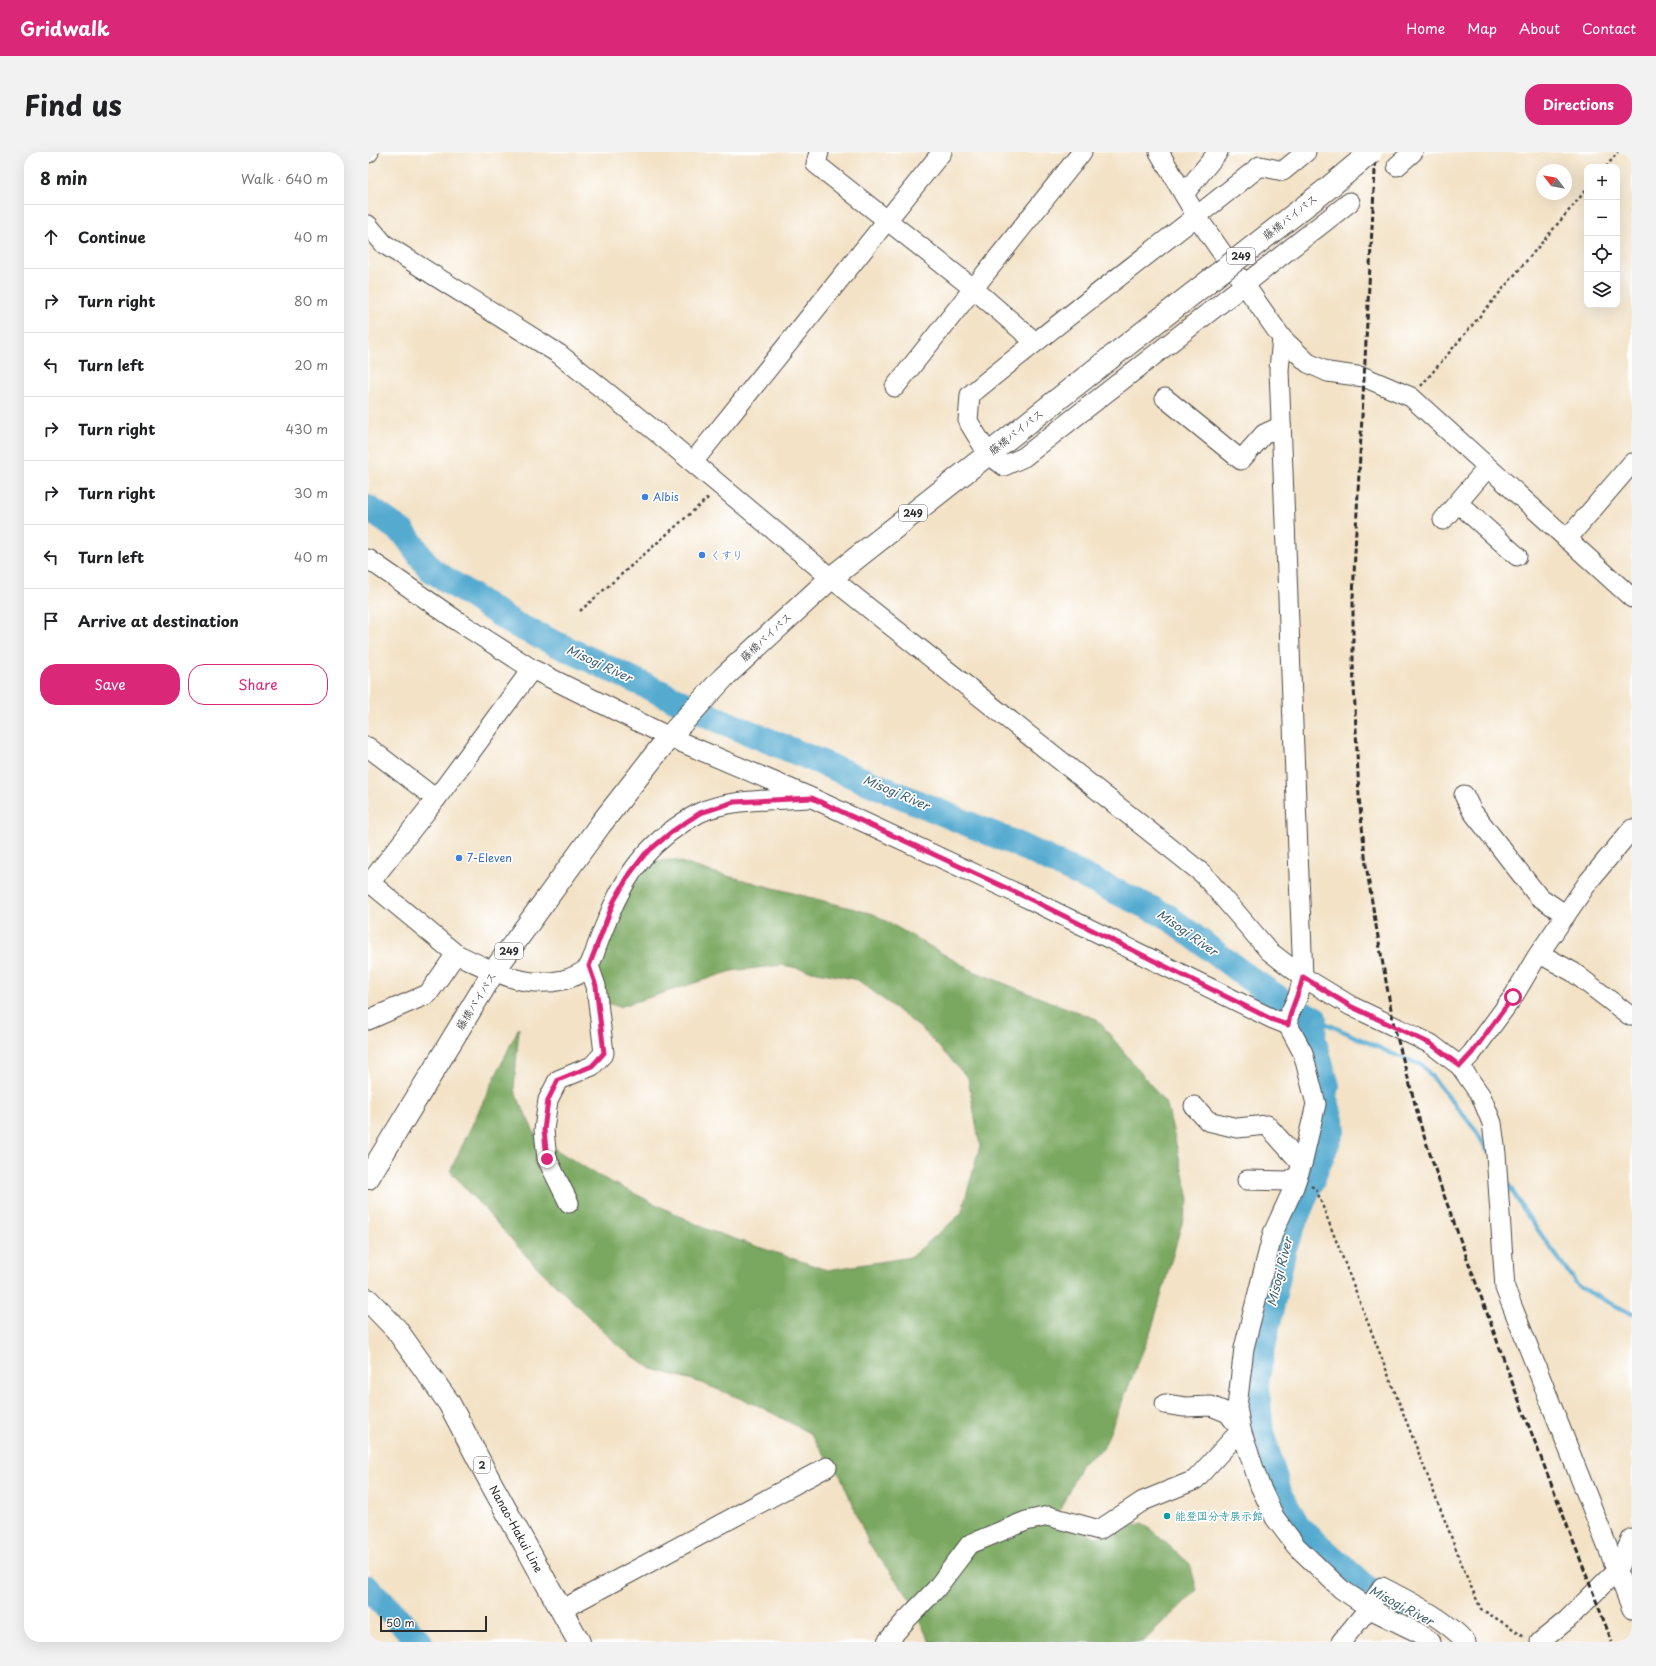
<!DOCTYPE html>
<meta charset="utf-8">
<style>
:root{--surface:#fff;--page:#f2f2f2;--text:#202124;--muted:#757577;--line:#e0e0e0;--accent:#db2777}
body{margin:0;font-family:"Playpen Sans","Klee One",sans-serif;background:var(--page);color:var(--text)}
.controls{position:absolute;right:12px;top:12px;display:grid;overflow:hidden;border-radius:8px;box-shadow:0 4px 16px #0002}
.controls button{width:36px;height:36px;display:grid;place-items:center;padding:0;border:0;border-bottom:1px solid var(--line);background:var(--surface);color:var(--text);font:20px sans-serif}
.compass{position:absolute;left:1168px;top:12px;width:36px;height:36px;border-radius:50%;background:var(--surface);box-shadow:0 4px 16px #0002;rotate:301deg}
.scale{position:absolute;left:12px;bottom:10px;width:107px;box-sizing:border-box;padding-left:4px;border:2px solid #2b2b2b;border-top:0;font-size:11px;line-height:14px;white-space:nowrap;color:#2b2b2b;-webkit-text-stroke:3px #fff;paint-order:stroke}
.stop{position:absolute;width:12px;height:12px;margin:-9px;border:3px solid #db2777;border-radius:50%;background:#fff}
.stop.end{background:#db2777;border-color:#fff;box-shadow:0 1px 4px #0008}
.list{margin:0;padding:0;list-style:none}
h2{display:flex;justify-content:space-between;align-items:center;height:52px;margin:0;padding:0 16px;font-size:17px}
h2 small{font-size:13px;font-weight:400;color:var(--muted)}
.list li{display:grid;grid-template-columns:26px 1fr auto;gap:12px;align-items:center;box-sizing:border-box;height:64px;padding:0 16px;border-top:1px solid var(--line)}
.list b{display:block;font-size:15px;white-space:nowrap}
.list em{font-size:13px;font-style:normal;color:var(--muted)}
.actions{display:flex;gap:8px;padding:12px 16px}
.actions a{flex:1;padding:9px 0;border:1px solid var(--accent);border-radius:16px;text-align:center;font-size:14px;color:var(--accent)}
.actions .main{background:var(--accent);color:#fff}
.icon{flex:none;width:22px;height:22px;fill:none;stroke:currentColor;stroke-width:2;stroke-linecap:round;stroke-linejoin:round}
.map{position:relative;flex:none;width:1264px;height:1490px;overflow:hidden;border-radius:16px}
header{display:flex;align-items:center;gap:24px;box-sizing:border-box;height:56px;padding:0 20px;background:var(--accent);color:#fff}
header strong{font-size:19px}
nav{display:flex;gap:22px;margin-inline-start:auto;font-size:14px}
.intro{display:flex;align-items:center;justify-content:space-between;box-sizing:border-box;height:96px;padding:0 24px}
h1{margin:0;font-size:28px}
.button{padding:10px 18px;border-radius:16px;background:var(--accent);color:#fff;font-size:14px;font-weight:700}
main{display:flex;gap:24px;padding:0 24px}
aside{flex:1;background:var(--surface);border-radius:16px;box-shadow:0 4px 16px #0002}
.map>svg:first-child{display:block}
.forest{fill:#7aa861;stroke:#526a46}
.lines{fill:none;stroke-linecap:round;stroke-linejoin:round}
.stream{stroke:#54aad0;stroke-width:4.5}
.river{stroke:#54aad0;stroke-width:26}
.minor-casing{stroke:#494642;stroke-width:21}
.major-casing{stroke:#494642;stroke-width:24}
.highway-casing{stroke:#494642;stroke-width:24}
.path{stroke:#494642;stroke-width:2.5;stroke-dasharray:3 3;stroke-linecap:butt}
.minor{stroke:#fff;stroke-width:19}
.major{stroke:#fff;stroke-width:22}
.highway{stroke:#fff;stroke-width:22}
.rail{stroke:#2b2b2b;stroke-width:3;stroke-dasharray:6 3;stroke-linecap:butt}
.highway-bridge-casing{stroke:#494642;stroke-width:24;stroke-linecap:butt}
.highway-bridge{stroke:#fff;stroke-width:22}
.route{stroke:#db2777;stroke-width:5}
.shop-dot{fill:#3f7fe0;stroke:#fff;stroke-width:1.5}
.culture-dot{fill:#0f9aa8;stroke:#fff;stroke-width:1.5}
.labels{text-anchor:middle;stroke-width:3.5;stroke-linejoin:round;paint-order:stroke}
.shield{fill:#fff;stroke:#6b6b6b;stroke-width:1}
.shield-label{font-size:10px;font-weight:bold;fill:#2b2b2b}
.street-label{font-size:11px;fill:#2b2b2b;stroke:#fff}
.shop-label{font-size:11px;fill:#366cbe;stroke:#fff;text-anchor:start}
.culture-label{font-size:11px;fill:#0d838f;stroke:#fff;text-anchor:start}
.water-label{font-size:12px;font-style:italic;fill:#3b5e6d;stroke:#fff}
</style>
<header>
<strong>Gridwalk</strong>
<nav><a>Home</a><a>Map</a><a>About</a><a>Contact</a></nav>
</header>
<div class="intro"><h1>Find us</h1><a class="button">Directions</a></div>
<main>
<aside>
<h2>8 min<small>Walk · 640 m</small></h2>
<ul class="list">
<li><svg class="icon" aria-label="ahead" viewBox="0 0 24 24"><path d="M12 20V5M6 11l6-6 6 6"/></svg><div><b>Continue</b></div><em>40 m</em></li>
<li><svg class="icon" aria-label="right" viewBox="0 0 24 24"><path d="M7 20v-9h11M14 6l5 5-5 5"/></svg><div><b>Turn right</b></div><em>80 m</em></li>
<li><svg class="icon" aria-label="left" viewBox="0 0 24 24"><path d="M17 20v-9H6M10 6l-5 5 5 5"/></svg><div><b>Turn left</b></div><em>20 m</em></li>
<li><svg class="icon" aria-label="right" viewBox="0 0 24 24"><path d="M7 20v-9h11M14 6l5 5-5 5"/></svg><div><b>Turn right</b></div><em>430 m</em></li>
<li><svg class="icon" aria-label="right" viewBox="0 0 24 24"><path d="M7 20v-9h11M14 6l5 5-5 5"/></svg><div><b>Turn right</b></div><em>30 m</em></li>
<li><svg class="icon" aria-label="left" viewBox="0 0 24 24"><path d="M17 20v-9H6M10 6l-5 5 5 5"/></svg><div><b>Turn left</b></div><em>40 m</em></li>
<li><svg class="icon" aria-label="arrive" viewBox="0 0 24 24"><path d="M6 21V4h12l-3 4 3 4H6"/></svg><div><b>Arrive at destination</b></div></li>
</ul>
<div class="actions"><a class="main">Save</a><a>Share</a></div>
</aside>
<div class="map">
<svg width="1264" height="1490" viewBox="0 0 1264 1490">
<rect width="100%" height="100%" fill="#fff"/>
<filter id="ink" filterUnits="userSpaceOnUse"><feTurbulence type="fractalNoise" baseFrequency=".025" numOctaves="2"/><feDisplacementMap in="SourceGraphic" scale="8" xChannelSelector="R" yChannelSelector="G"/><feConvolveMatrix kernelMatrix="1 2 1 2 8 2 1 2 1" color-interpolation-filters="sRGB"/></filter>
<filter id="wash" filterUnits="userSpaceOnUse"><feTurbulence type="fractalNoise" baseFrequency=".012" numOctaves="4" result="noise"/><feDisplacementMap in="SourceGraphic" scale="16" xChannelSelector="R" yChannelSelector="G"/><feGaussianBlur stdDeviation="0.9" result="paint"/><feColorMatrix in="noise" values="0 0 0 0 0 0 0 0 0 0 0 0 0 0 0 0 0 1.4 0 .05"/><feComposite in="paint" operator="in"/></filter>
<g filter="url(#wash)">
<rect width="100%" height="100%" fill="#f3e2c6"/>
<!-- forest -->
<path class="forest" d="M 306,708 L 344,720 L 506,762 L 603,818 L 680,849 L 729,867 L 799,953 L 821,1047 L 783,1179 L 735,1297 L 714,1311 L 687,1368 L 728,1385 L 775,1371 L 822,1412 L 829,1438 L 775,1490 L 562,1490 L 542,1447 L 501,1392 L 473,1325 L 441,1281 L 391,1254 L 328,1229 L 284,1217 L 253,1196 L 162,1108 L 82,1019 L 151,875 L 146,938 L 169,986 L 231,1024 L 340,1078 L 459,1118 L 543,1105 L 593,1062 L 612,994 L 600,926 L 554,877 L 490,828 L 414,813 L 364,819 L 251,855 L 229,847 L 225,800 L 280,709 Z"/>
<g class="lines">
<!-- stream -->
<g class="stream">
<path d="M 946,866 L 1025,902 L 1054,913 L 1107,977 L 1120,1000"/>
<path d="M 1137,1027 L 1159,1063 L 1211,1135 L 1264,1162"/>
</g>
<!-- river -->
<g class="river">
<path d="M 0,356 L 36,381 L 62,417 L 148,473 L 351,568 L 651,693 L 799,764 L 882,827 L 933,861 L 946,866 L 945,887 L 959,934 L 957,945 L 965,976 L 916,1095 L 888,1228 L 893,1280 L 912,1344 L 931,1376 L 998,1436 L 1034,1452"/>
<path d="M 0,1436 L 52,1490"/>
</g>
</g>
</g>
<g filter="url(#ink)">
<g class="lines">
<!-- minor casing -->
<g class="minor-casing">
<g id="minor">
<path d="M 451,0 L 448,12 L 606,137 L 667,190"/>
<path d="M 791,0 L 829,65 L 914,186 L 940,211 L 960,220 L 996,225 L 1043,245 L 1264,446"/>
<path d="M 938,0 L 915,19 L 892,14 C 796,91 697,165 602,243 L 600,269 L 620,302 L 636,314 L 656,305 L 982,50"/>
<path d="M 0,1 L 1,0"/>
<path d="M 1029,14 L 1045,0"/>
<path d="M 816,42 L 850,0"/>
<path d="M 0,73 L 16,92 L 191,202 L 292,283 L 463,426 L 835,722 L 901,799 L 935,825 L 983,854 L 1063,892 L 1092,914 L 1113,944 L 1124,971 L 1128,1002 L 1137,1136 L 1264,1457"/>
<path d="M 914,186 L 911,218 L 935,825 L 930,844 L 920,865 L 920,873 L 935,901 L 948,952 L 934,1012 L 926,1035 L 905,1081 L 876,1196 L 869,1255 L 873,1278 L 892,1334 L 907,1366 L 928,1394 L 973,1437 L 1006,1459 L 1051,1481 L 1063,1490"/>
<path d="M 527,235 L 714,0"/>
<path d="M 797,246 L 873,308 L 896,282 L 913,274"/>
<path d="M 325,310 L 574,0"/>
<path d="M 1090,351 L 1149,404"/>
<path d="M 1075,368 L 1120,315"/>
<path d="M 1199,387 L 1264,311"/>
<path d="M 0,407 L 91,470 L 164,517 L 301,585 L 444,646 L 663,748 L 905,867 L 920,873"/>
<path d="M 0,595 L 68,647"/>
<path d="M 1096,643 L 1104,659 L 1170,744 L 1198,763"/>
<path d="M 0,729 L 88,802"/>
<path d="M 0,733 L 68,647 L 164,517"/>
<path d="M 1172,802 L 1205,820 L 1261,863 L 1264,863"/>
<path d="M 0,868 L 60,842 L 88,802 C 123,818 155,837 195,828 C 203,826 216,821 221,814 C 223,811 224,806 226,803 C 230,790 235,778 240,766 C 259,718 285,686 331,661 C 359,647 407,648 439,646"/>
<path d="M 1092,914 L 1104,901 L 1145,845 L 1168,806 L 1221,729 L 1264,677"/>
<path d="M 826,954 L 840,969 L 869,976 L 899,973 L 934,1012"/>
<path d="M 879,1028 L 920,1029 L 928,1025"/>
<path d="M 201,1051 L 179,1007 L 176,978 L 180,948 L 190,928 L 224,914 L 236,901 L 228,834 L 221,814"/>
<path d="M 797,1252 L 817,1255 L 843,1254 L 860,1261 L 873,1278"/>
<path d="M 193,1458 L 459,1315"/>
<path d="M 519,1490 L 539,1467 L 568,1437 L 602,1392 L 658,1369 L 680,1364 L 731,1378 L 775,1349 L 827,1328 L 873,1278"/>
<path d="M 973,1490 L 1001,1456 L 1014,1435 C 1044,1451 1075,1465 1098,1490"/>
<path d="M 1172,1490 L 1199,1468 L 1249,1418 L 1264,1386"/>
</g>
</g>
<!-- major casing -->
<g class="major-casing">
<path id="major" d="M 0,1148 L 28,1177 L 81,1251 L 124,1333 L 211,1490"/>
</g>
<!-- highway casing -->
<g class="highway-casing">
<path id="highway" d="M 0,1026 L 126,819 L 232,673 L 301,585 L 356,525 L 463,426 L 741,207"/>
</g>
<!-- path -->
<g class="path">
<path d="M 1238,15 L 1250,0"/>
<path d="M 1053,234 L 1219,37"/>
<path d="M 212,459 L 341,345"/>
<path d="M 943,1034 L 948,1037 L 1100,1428 L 1113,1457 L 1158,1485"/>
</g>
<!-- minor -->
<use href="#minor" class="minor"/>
<!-- major -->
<use href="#major" class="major"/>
<!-- highway -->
<use href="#highway" class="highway"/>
<!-- rail -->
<path class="rail" d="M 1008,0 L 988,378 L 985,446 L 985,511 L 991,645 L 998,713 L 1007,768 L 1026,874 L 1054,978 L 1073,1035 L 1147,1238 L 1244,1490"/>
<!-- highway-bridge casing -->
<g class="highway-bridge-casing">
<path id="highway-bridge" d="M 741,207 L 959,37 L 1003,0"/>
</g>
<!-- highway-bridge -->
<use href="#highway-bridge" class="highway-bridge"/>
</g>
</g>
<g class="lines" filter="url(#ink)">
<!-- route -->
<path class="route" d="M 179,1007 L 176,978 L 180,948 L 190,928 L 224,914 L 236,901 L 228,834 L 221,814 L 246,749 L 261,723 L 277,702 L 306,678 L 332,661 L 366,650 L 444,646 L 664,748 L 905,868 L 920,873 C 922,858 931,842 935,825 L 982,854 L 1063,892 L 1092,914 L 1104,901 L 1145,845"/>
</g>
<!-- markers -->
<g class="shop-dot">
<circle cx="277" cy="345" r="4"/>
<circle cx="334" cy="403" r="4"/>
<circle cx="91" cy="706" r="4"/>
</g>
<circle class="culture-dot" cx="799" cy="1364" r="4"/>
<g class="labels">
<!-- shield labels -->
<g class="shield">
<rect x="859" y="96" width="28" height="16" rx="3"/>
<rect x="531" y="353" width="28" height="16" rx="3"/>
<rect x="127" y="791" width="28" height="16" rx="3"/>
<rect x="106" y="1305" width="16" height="16" rx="3"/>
</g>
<g class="shield-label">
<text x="873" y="108">249</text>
<text x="545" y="365">249</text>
<text x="141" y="803">249</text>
<text x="114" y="1317">2</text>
</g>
<!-- street labels -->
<g class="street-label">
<text transform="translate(922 65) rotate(-38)" y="4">藤橋バイパス</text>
<text transform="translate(648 280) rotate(-38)" y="4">藤橋バイパス</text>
<text transform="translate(398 485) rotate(-43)" y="4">藤橋バイパス</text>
<text transform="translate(108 849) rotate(-58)" y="4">藤橋バイパス</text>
<text transform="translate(148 1377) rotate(61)" y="4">Nanao-Hakui Line</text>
</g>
<!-- shop labels -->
<g class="shop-label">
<text x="285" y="349">Albis</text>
<text x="342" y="407">くすり</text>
<text x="99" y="710">7-Eleven</text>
</g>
<!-- culture labels -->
<g class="culture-label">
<text x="807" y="1368">能登国分寺展示館</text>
</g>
<!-- water labels -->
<g class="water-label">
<text transform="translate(231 512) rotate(25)" y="4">Misogi River</text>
<text transform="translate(528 641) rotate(23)" y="4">Misogi River</text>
<text transform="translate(819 781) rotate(35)" y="4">Misogi River</text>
<text transform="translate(912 1120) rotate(-76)" y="4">Misogi River</text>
<text transform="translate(1033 1454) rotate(28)" y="4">Misogi River</text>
</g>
</g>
</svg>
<div class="controls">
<button>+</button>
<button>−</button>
<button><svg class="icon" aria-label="locate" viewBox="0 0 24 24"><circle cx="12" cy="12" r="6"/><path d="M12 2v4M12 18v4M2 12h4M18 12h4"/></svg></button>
<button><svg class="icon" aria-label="layers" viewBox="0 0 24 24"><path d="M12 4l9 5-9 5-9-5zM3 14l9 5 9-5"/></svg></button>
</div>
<svg class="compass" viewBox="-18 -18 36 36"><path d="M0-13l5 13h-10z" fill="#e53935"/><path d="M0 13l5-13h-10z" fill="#757577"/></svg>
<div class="scale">50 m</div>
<div class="stop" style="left:1145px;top:845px"></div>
<div class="stop end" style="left:179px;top:1007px"></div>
</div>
</main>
